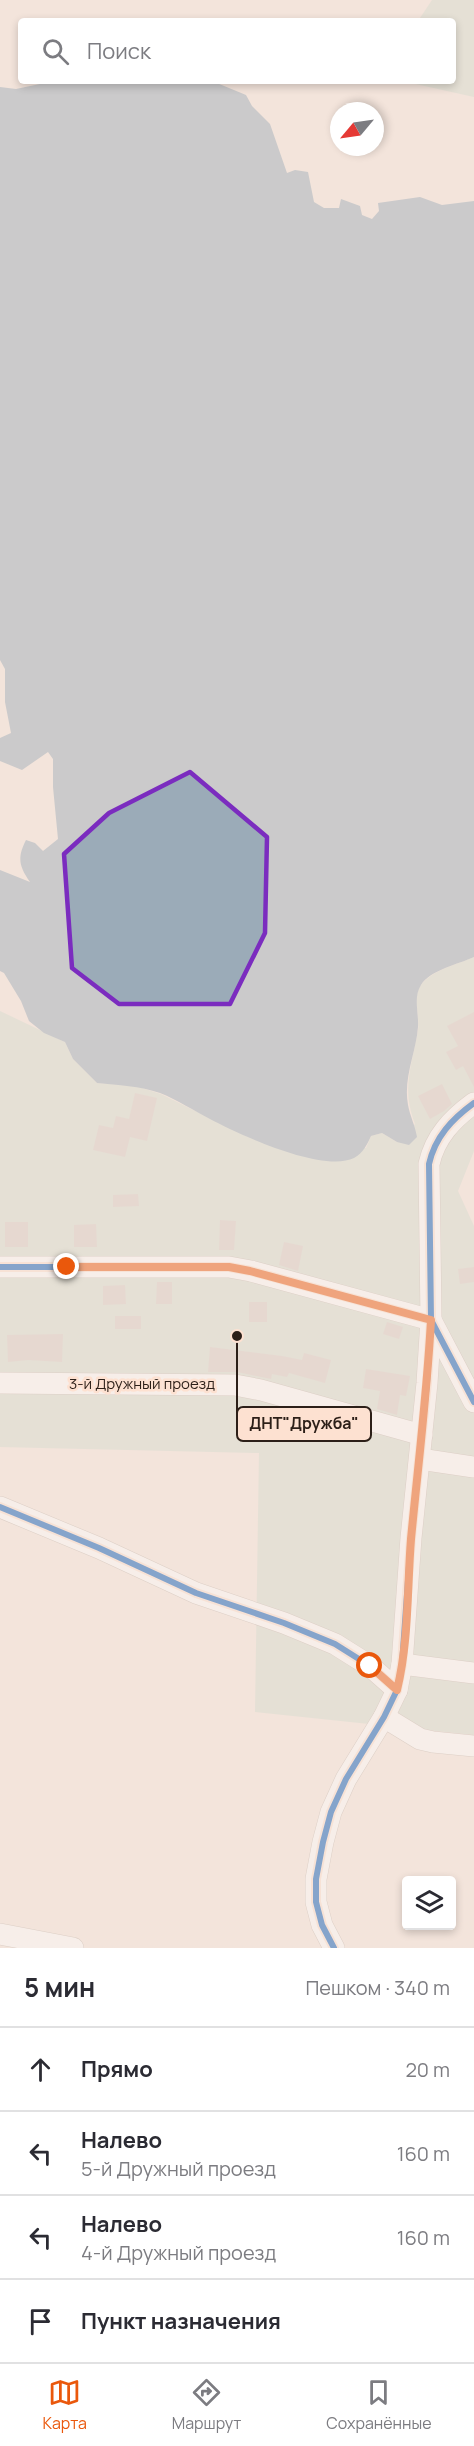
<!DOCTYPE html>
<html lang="ru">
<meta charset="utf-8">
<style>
:root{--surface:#fff;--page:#f7f7f7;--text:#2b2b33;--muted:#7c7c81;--line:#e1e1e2;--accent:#ea580c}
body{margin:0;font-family:Manrope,sans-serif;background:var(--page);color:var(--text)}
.controls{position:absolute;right:18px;bottom:18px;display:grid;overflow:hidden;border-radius:6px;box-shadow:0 3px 9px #0003}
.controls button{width:54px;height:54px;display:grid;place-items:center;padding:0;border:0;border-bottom:2px solid var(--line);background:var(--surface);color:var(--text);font:30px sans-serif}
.compass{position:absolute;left:330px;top:102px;width:54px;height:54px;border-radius:50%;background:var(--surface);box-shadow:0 3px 9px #0003;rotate:241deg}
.stop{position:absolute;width:18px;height:18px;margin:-14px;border:4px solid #ea580c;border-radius:50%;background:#fff}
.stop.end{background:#ea580c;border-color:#fff;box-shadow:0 2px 6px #0008}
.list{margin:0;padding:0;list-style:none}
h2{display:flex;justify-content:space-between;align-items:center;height:78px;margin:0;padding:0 24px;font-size:26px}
h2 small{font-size:20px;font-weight:400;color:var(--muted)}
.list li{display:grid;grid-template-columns:39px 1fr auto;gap:18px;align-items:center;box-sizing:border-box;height:84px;padding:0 24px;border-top:2px solid var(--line)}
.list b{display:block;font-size:22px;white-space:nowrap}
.list p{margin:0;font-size:20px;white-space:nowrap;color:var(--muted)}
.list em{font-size:20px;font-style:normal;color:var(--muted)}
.icon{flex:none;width:33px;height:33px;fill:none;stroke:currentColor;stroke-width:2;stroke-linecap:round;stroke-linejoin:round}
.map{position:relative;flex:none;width:474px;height:1948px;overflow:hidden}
.search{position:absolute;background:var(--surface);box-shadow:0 3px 9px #0003;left:18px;right:18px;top:18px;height:66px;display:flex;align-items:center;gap:15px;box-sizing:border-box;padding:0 21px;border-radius:6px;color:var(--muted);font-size:22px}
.sheet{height:414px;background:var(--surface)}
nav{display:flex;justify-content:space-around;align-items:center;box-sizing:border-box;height:84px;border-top:2px solid var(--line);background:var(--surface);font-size:16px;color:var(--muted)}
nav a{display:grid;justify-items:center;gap:3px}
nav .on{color:var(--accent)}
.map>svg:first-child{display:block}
.green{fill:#d5dbcf}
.water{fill:#9babb8}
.building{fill:#d8cbc4}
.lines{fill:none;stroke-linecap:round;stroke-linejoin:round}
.minor-casing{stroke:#c3b6ae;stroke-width:22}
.minor{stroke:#fdfbfa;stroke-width:21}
.cycleway-casing{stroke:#fde1d1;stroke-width:10}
.cycleway{stroke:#0057b8;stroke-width:6}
.route{stroke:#ea580c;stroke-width:8}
.marked{fill:none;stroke:#7b2cbf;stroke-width:4.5;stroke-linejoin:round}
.labels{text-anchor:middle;stroke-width:5;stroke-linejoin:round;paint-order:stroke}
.street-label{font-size:15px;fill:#2c1f18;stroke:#fde1d1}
.leader{fill:none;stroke:#2c1f18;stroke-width:2}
.callout-dot{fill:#2c1f18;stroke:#fde1d1;stroke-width:2}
.callout{fill:#fde1d1;stroke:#2c1f18;stroke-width:2}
.callout-label{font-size:16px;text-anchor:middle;font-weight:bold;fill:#2c1f18}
</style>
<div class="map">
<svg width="474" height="1948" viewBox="0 0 474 1948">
<rect width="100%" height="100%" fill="#f3e4db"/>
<!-- green -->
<g class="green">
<path d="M 432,0 L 474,0 L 474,97 L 402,81 L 453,81 L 453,21 L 418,21 Z"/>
<path d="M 474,957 L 474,1151 L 458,1191 L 474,1226 L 474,1735 L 255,1712 L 259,1453 L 0,1447 L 0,1011 L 65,1042 L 73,1059 L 97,1083 L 136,1086 L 161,1094 L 248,1137 L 366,1148 L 371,1136 L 382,1133 L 397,1142 L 415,1124 C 401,1088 412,1066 418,1030 C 420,1016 412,997 421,985 C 432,970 458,964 474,957 Z"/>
</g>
<!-- water -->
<path class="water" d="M 54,81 L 212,81 L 246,95 L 252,106 L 270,124 L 287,173 L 295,170 L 308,172 L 314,202 L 324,208 L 339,208 L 341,199 L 360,206 L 362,215 L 372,219 L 379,211 L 378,203 L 420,197 L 442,205 L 474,201 L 474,957 C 459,964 430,970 421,985 C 413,997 419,1014 418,1027 C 416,1053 403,1078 408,1105 C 410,1116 415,1125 417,1137 L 409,1145 L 397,1142 L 382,1133 L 371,1136 C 367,1145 363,1153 354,1158 C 323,1173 240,1135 210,1119 C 194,1111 178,1100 160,1093 C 140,1086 118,1085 97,1083 L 73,1059 L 65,1042 L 44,1033 L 29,1021 L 21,1001 L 4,973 L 0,971 L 0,870 L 30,882 C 19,866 17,858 26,840 L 35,843 L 43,851 L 58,839 L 53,787 L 53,759 L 48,752 L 22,770 L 0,761 L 0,738 L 11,733 L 5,702 L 5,669 L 0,660 L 0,87 L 16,89 Z"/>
<!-- building -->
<g class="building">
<path d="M 474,1012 L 474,1087 L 463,1066 L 456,1070 L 446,1052 L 458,1046 L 447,1026 Z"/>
<path d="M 442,1084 L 452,1104 L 444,1111 L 430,1119 L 418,1096 Z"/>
<path d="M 135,1093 L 157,1098 L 147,1141 L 130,1137 L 125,1157 L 93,1150 L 99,1125 L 113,1128 L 116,1116 L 129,1119 Z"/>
<path d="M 138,1194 L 139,1206 L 113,1207 L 113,1195 Z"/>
<path d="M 220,1220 L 236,1221 L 234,1250 L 219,1250 Z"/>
<rect x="5" y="1222" width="23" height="25"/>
<path d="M 96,1224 L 97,1247 L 74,1247 L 74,1225 Z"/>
<path d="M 284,1242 L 303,1246 L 298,1271 L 279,1265 Z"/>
<path d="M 474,1267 L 474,1282 L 460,1284 L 458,1269 Z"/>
<path d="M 157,1282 L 172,1282 L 172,1304 L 156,1304 Z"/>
<path d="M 125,1285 L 126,1304 L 103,1305 L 103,1286 Z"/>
<rect x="249" y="1302" width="18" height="20"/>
<rect x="115" y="1316" width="26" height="13"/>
<path d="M 387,1322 L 403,1327 L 399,1339 L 383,1334 Z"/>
<path d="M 63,1334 L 62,1362 L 28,1360 L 8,1362 L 7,1335 Z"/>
<path d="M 210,1347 L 282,1356 L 302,1360 L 304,1353 L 331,1360 L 325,1383 L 289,1373 L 287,1377 L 272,1374 L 271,1379 L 237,1372 L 208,1372 Z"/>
<path d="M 366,1369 L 410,1376 L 406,1396 L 400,1395 L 397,1415 L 377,1409 L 380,1391 L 363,1388 Z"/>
</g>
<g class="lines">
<!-- minor casing -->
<g class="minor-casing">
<g id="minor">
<path d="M 0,1267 L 229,1267 L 251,1271 L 431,1320 L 474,1402"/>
<path d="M 0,1383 L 235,1385 L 261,1390 L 422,1435"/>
<path d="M 420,1459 L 474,1467"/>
<path d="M 0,1507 L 99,1548 L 196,1593 L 284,1623 L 335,1644 L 370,1666 L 397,1690"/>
<path d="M 402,1664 L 474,1673"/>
<path d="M 384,1717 L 420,1739 L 433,1742 L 474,1746"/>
<path d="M 0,1934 L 73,1948"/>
<path d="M 334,1948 L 322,1925 L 316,1902 L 316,1879 L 323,1842 L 331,1812 L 346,1779 L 384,1717 L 397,1690 L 402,1664 L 411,1538 L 427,1383 L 431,1320 L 429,1164 C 435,1137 452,1119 474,1103"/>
</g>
</g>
<!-- minor -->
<use href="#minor" class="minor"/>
<!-- cycleway casing -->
<g class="cycleway-casing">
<g id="cycleway">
<path d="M 0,1267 L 229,1267 L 251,1271 L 431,1320 L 474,1402"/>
<path d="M 0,1507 L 99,1548 L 196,1593 L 284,1623 L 335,1644 L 370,1666 L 397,1690"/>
<path d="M 334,1948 L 322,1925 L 316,1902 L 316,1879 L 323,1842 L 331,1812 L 346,1779 L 384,1717 L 397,1690 L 402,1664 L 411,1538 L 427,1383 L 431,1320 L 429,1164 C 435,1137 452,1119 474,1103"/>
</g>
</g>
<!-- cycleway -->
<use href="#cycleway" class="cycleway"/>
</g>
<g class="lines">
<!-- route -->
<path class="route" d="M 67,1267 L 229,1267 L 250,1271 L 431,1320 C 427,1394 418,1466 411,1539 C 407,1589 409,1641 397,1690 L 370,1666"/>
</g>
<!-- marked area -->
<path d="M0 0H474V1948H0ZM 190,772 L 267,837 L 265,933 L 230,1004 L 119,1004 L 72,968 L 64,854 L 109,813 Z" fill="#f3e4db" fill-opacity=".55" fill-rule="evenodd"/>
<path class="marked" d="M 190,772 L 267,837 L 265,933 L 230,1004 L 119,1004 L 72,968 L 64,854 L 109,813 Z"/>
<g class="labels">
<!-- street labels -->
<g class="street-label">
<text x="142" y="1389">3-й Дружный проезд</text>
</g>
</g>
<!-- callouts -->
<path class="leader" d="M237 1336L237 1424"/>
<circle class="callout-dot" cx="237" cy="1336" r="6"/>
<rect class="callout" x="237" y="1407" width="134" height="34" rx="6"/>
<g class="callout-label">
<text x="304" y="1429">ДНТ"Дружба"</text>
</g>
</svg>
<div class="controls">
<button><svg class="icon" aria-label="layers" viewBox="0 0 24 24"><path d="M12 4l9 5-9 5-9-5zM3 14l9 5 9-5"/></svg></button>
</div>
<svg class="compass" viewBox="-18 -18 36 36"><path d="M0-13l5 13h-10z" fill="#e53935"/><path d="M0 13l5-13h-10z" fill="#7c7c81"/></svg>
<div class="stop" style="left:370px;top:1666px"></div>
<div class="stop end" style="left:67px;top:1267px"></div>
<div class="search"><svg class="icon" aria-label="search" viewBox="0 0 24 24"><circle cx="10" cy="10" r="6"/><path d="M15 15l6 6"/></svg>Поиск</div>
</div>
<section class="sheet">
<h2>5 мин<small>Пешком · 340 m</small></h2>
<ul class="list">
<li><svg class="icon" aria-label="ahead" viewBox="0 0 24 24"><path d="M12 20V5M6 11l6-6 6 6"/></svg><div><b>Прямо</b></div><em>20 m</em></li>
<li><svg class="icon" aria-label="left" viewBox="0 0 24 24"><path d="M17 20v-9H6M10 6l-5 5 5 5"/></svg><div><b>Налево</b><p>5-й Дружный проезд</p></div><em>160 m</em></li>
<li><svg class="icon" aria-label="left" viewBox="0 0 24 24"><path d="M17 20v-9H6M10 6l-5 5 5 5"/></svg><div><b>Налево</b><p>4-й Дружный проезд</p></div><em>160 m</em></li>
<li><svg class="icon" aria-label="arrive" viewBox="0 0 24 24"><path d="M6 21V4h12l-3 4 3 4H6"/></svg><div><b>Пункт назначения</b></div></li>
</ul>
</section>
<nav>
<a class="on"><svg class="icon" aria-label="map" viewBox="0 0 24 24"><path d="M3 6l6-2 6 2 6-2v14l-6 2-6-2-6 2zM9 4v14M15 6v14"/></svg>Карта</a>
<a><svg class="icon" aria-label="directions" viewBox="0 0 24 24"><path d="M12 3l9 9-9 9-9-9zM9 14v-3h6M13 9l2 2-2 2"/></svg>Маршрут</a>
<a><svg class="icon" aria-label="saved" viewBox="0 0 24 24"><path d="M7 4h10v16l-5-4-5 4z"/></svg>Сохранённые</a>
</nav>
